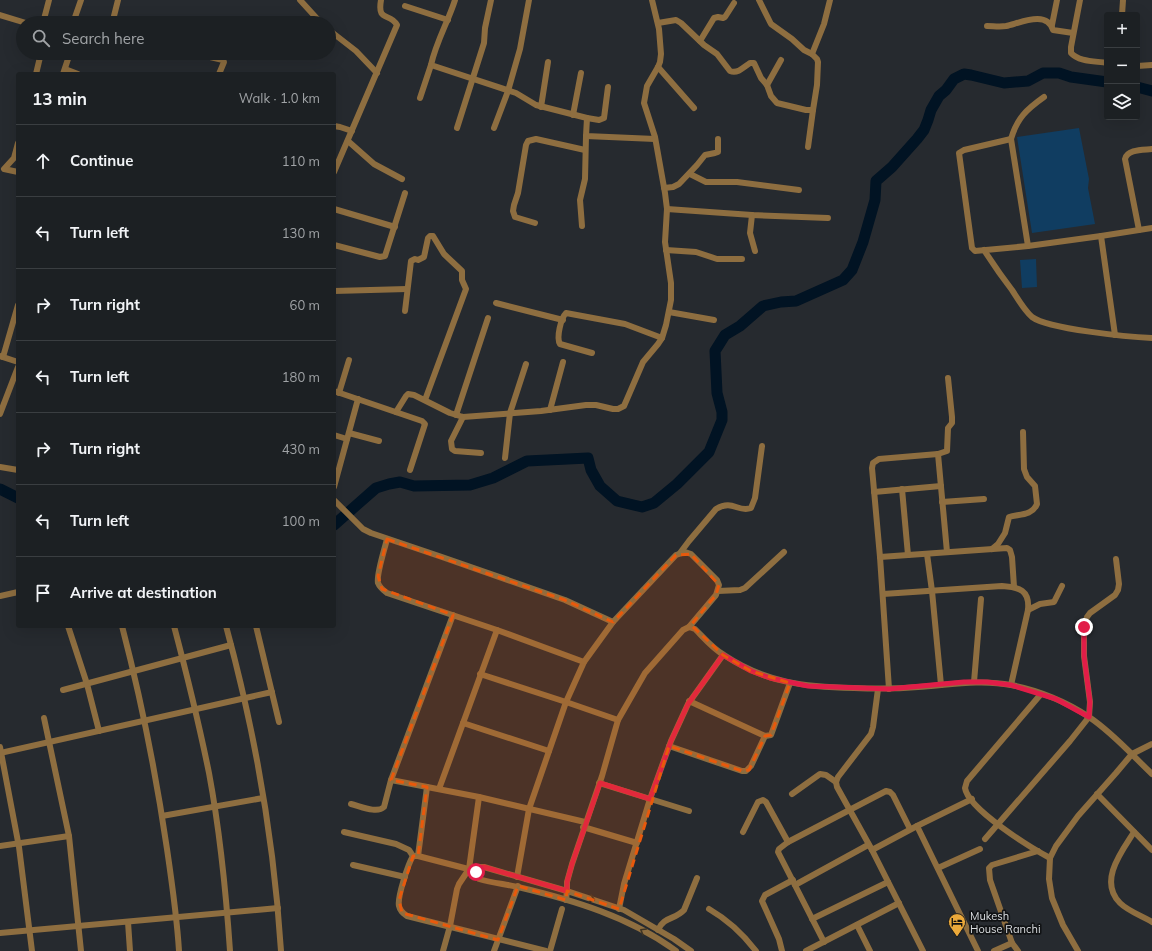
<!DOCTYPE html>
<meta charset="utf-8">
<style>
:root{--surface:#1c2023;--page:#292d30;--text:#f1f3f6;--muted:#a0a3a6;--line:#3a3e41}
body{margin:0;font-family:Mulish,sans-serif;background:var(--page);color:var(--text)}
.controls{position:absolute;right:12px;top:12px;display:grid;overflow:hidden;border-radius:4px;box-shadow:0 4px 16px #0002}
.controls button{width:36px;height:36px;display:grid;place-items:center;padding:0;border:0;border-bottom:1px solid var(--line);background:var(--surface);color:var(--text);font:20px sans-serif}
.stop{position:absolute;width:12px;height:12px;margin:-9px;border:3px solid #e11d48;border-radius:50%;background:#fff}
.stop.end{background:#e11d48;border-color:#fff;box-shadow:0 1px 4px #0008}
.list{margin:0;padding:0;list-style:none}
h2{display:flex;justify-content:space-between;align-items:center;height:52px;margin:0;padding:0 16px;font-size:17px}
h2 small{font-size:13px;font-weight:400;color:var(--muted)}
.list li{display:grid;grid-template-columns:26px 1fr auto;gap:12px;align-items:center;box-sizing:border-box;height:72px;padding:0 16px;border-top:1px solid var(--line)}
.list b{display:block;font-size:15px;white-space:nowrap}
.list em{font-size:13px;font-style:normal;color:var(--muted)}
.icon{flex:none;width:22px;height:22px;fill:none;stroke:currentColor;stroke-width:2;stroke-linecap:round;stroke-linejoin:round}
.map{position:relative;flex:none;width:1152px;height:951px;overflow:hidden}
.search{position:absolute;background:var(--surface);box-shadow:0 4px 16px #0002;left:16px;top:16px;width:320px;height:44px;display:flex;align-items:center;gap:10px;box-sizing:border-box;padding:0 14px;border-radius:22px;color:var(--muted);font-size:15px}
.panel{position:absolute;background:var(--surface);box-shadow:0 4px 16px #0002;left:16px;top:72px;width:320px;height:556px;border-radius:4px}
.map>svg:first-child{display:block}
.green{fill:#103d61}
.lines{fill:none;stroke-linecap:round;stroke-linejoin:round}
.river{stroke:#011323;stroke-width:11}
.minor{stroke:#8e6e40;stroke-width:6}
.oneway{stroke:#3d3324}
.route{stroke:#e11d48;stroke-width:5}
.marked{fill:#e8590c;fill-opacity:0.2;stroke:#e8590c;stroke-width:3;stroke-dasharray:8 5;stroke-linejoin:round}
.labels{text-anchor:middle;stroke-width:3.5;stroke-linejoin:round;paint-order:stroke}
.poi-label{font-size:11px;fill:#dbdee1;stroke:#111315;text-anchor:start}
</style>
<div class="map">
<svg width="1152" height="951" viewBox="0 0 1152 951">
<rect width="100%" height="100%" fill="#262a2f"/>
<!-- green -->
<g class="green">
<path d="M 1079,128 L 1089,179 L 1088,188 L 1095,224 L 1032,233 L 1017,137 Z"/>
<path d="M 1036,259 L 1037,287 L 1022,288 L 1020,260 Z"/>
</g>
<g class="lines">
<!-- river -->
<g class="river">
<path d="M 1137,87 L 1152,91"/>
<path d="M 0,489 L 18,498"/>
<path d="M 334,525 L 376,488 L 389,484 L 400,482 L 414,486 L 470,485 L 493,478 L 527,461 L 588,458 L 591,470 L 600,486 L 617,501 L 642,507 L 654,503 L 677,484 L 709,452 L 722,420 L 722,412 L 717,393 L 715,351 L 725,335 L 740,326 L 763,306 L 781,302 L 796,301 L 843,280 L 852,270 L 863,242 L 875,200 L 876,181 L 892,167 L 917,139 L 924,130 L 928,120 L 931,110 L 939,96 L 946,90 L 954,79 L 964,74 L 971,75 L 1004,83 L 1028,81 L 1043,73 L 1059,73 L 1071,77 L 1107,82"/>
</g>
<!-- minor -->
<g class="minor">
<path d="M 118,0 L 114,16 L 115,20 L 121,23"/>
<path d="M 300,0 L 321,23"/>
<path d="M 455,0 C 448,22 436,42 431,65 L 516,93 L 536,105 L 587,118 L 586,136 L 655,139"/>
<path d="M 759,0 L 771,24 L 792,39 L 804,50 L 812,54"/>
<path d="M 1080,0 L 1071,47 L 1071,53 C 1079,62 1096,61 1107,63"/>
<path d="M 405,6 L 448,20"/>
<path d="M 0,15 L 26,23"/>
<path d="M 1122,15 L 1123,0"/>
<path d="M 43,23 L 49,0"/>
<path d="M 73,23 L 81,0"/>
<path d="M 658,23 L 676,20 L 681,23 L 704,45 L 717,54 L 730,71 C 738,74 744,67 750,63 L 754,63 L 761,78 L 767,85 L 771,96 L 777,103 L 806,110 L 813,110 L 817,85 L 818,62 L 817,59 L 812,54 L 824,24 L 830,0"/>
<path d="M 1052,25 L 1057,0"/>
<path d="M 987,26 C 993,26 1000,27 1006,26 C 1020,23 1047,10 1053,30 L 1073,33"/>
<path d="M 329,30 L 356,51 L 377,73"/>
<path d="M 700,41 L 714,18 L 718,17 L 723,18 L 725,17 L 734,3"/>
<path d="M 193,53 L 223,60 L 224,62 L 219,74"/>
<path d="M 1137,66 L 1152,65"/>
<path d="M 658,67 L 694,108"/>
<path d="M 65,69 L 78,74"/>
<path d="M 36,74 L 41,53"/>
<path d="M 63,74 L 70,53"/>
<path d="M 767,85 L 781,60"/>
<path d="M 420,98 L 431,65"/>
<path d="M 541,107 L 548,62"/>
<path d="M 573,115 L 581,73"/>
<path d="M 587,118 L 599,120 L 604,118 L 608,87"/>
<path d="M 334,126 L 340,127 L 352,131"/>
<path d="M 457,128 L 484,43 L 485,28 L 491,0"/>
<path d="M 494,128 L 508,91 L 520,49 L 529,0"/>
<path d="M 1011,139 L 964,150 L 959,153 L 972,248 L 975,251 L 1028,246 L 1101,236 L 1152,228"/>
<path d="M 348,141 L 374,164 L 402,179"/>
<path d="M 18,143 L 14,158 L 4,169 L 18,172"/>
<path d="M 808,147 L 813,110"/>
<path d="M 334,172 L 397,25 C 390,12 377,23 381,0"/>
<path d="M 690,174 L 706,182 L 737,182 L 799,190"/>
<path d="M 664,188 L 673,187 L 679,184 L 697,165 L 705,155 L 715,153 L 718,152 L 718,139"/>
<path d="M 334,209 L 395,227"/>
<path d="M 667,209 L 752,215 L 828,218"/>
<path d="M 752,215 L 750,233 L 755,251"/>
<path d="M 535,223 L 515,217 L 513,211 L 514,205 L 518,193 L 526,145 L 528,141 L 536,139 L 585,150"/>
<path d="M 582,226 L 580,200 L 585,179 L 586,136"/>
<path d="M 1139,230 L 1125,159 C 1127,149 1143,150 1152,149"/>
<path d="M 1101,236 L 1115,335"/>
<path d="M 334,245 L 380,257 L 385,256 L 405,193"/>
<path d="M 1028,246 L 1011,139 C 1017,118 1027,109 1044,97"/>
<path d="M 666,250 L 696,252 L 717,259 L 742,259"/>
<path d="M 984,250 C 993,264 1002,277 1012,290 C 1018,299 1024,310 1032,317 C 1048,329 1129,337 1152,338"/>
<path d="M 334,291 L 407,289"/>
<path d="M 496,303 L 563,320"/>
<path d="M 405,311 L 411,261 L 415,259 L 418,260 L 424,257 L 428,238 L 430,236 L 433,236 L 444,254 L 462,271 L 462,280 L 466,289 L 425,400"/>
<path d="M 669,312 L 714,320"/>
<path d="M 592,353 L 560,344 C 556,338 561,318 566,313 L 625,324 L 662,338"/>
<path d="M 0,356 L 18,362"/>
<path d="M 3,357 L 18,305"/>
<path d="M 334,391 L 422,421 L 425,424 L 410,470"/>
<path d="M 339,393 L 349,360"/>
<path d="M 550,410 L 563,362"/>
<path d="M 396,412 L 406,396 L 408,394 L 414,395 L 450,413 L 463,417 L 541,411 L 586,405 L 596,405 L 613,409 L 618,409 L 624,406 L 643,362 L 658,344 L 662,338 L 666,325 L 671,300 L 671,283 L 665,242 L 667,209 L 665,193 L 655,137 L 644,103 L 647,86 L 658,67 L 660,62 L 661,54 L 659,29 L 652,0"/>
<path d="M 0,414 L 18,367"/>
<path d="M 456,415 L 488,318"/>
<path d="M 463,417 L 451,441 L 452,449 L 455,451 L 481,453"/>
<path d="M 349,433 L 379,441"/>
<path d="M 334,435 L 347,439"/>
<path d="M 938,454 L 947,552"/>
<path d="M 505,458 L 510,413 L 526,364"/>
<path d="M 0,467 L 18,470"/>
<path d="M 334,487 L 358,399"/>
<path d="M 902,489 L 908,555"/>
<path d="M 874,492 L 941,486"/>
<path d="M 334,500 L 363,529 L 371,533 L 442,557 L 565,600 L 613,622 L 584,662 L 566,702 L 618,720"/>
<path d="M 942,502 L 984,499"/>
<path d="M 387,539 C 385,548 376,575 378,583 C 380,588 383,590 387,593 L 497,630 L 584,662"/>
<path d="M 992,549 L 998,544 L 1005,533 L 1009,517 C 1019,514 1032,516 1037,504 L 1035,486 L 1027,477 L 1024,469 L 1023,432"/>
<path d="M 680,553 L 689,541 L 716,509 C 733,499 738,513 751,508 L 755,498 L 762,446"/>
<path d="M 927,554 L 932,591 L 941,685"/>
<path d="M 880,557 L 1007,548 L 1010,550 L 1012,557 L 1014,587"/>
<path d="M 718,591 L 740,590 L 745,588 L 784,552"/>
<path d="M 883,594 L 1002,586 C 1019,587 1030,590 1028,610 L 1011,685"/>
<path d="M 0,596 L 18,592"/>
<path d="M 1028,610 L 1040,604 L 1054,602 L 1062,586"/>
<path d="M 613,622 L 676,555 L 685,552 L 691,554 L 717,580 L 719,585 L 716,595 L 689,627"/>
<path d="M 68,626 L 87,684 L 99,731"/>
<path d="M 122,626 C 141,699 156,774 167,849 C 172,883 177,917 179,951"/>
<path d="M 174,626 C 187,675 199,724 209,773 C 220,832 226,892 230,951"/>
<path d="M 226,626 C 255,732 274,841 281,951"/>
<path d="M 256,626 L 279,722"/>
<path d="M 480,674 L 566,702 L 529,809 L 517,877"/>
<path d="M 974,682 L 981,599"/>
<path d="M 889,689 L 880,557 L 872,468 L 873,463 L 879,459 L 938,454 L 947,451 L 948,428 L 952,423 L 952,417 L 948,378"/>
<path d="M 63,690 L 231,645"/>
<path d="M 1041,694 L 967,781 L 965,788 C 968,809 1031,848 1050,858"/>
<path d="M 689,701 L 765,736 L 771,735 L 790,683"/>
<path d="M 44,718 L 69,836 L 81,951"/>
<path d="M 463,723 L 549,751"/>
<path d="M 669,746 L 742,771 L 746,771 L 751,766 L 765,736"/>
<path d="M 0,747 L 19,847 L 32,951"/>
<path d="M 0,753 L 272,692"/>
<path d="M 391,780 L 479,797 L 585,822"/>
<path d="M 599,783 L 689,811"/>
<path d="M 439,789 L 497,630"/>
<path d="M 792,794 L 820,774 L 826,775 L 836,782"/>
<path d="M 1097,794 L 1152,850"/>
<path d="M 351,804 C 360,806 377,814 384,807 L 391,780 L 453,615"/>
<path d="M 162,816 L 263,798"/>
<path d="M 917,826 L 978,951"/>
<path d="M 583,827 L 637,843"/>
<path d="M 344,832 L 396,844 L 409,850 L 413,856"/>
<path d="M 743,832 L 758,802 L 763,800 L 766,802 L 788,842"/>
<path d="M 1134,832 C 1122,851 1098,881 1120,903 C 1128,911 1142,916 1152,922"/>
<path d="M 985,839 L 1070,741 L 1089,717 L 1090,702 L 1084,656 L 1084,627 L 1087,617 L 1090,613 L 1115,595 L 1118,590 L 1119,584 L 1116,559"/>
<path d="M 0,846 L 69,836"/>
<path d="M 872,850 L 837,787 L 836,782 L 838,777 L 871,734 L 873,727 L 878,689"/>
<path d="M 418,856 L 427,787"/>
<path d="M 353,865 L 405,877"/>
<path d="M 938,868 L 980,849"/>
<path d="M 476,871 L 418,856 L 413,856 C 408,864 397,898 399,906 C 400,911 403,913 407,916 L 546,951"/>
<path d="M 476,871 L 479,867 L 484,867 L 567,891 L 624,910 L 674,939 L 691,951"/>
<path d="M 476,871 L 476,875 L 479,879 C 492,883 505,884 518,887 C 573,900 630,917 676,951"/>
<path d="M 795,885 L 868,845"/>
<path d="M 566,900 L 567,891 L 567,882 L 572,864 L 602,776 L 618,720 L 645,673 L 683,630 L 689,627 L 695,629 C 704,638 713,649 724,655 C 766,683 805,687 854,688 C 876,689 896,689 918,687 C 949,685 980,679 1011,685 C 1038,690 1067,702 1089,717 C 1113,733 1132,755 1152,774"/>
<path d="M 619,909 L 624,884 L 650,799 L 671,741 L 688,704 L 723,655"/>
<path d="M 709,909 C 728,920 743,934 756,951"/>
<path d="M 812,919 L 888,882"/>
<path d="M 128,922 L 130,951"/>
<path d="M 857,925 L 870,951"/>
<path d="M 658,930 C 664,916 675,920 684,910 L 697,878"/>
<path d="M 0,933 L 278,908"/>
<path d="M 824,942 L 778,852 L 779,849 L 788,842 L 886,791 L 890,792 L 893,795 L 910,829"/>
<path d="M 1012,943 L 990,880 L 989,868 L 992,865 L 1038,851"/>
<path d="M 443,951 L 450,926 L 457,889 L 459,884 L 469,869 L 479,797"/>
<path d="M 494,951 L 518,886"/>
<path d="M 550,951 L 562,909"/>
<path d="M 782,951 L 779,939 L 762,901 L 765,895 L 793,880"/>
<path d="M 806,951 L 899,903"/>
<path d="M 923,951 L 872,850 L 917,826 L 972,799"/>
<path d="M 994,951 L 1012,943 L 1018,951"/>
<path d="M 1078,951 L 1063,925 L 1052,898 L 1049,879 L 1050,858 L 1056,846 L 1078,816 L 1116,773 L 1132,754 L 1152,744"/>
</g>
</g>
<!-- one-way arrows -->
<defs><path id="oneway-chevron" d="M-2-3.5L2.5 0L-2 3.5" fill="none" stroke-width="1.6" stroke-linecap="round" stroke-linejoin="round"/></defs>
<g class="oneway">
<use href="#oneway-chevron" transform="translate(592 899) rotate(19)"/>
<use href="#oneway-chevron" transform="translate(643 931) rotate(-150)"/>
</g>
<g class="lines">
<!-- route -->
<path class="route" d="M 476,872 L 478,868 L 484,867 L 567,891 L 567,882 L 572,864 L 600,783 L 650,799 L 671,741 L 688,704 L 723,655 L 751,671 L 770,678 L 808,686 L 889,689 L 964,682 L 987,682 L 1011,685 L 1056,699 L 1089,717 L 1090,702 L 1084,656 L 1084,627"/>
</g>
<!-- marked area -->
<path class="marked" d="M 387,539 L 565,600 L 613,622 L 676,555 L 691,554 L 719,585 L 716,595 L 691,625 L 723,655 L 751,671 L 790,683 L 771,735 L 765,736 L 749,770 L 742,771 L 669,746 L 619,909 L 567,891 L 566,900 L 518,886 L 498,940 L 402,913 L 399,900 L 413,856 L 418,856 L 427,787 L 391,780 L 453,615 L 382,589 L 378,576 Z"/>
<!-- icons -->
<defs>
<g id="hotel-pin" transform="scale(0.9)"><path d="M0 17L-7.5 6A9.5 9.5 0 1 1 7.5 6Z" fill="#eca93a" stroke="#111315"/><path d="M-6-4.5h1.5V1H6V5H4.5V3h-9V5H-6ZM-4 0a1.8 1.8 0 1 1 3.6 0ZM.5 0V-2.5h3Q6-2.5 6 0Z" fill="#111"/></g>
</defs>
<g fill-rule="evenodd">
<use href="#hotel-pin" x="957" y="922"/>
</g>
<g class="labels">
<!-- poi labels -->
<g class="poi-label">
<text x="970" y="920">Mukesh<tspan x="970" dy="13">House Ranchi</tspan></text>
</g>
</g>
</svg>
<div class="controls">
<button>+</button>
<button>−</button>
<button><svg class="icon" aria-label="layers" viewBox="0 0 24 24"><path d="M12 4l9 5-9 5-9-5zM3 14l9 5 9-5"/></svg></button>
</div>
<div class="stop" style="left:476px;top:872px"></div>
<div class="stop end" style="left:1084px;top:627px"></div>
<div class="search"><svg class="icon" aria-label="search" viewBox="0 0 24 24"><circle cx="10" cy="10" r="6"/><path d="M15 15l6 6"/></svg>Search here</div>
<section class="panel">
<h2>13 min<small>Walk · 1.0 km</small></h2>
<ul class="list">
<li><svg class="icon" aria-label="ahead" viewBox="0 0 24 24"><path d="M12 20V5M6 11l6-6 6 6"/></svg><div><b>Continue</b></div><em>110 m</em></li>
<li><svg class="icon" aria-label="left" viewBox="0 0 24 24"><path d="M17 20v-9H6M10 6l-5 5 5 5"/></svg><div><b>Turn left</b></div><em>130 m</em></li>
<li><svg class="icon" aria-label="right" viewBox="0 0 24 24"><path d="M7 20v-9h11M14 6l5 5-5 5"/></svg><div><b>Turn right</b></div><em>60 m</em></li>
<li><svg class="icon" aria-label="left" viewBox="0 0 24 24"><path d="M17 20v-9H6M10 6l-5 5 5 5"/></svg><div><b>Turn left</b></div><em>180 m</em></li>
<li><svg class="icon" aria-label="right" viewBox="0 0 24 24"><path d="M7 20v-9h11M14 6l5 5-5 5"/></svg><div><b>Turn right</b></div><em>430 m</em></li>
<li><svg class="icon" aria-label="left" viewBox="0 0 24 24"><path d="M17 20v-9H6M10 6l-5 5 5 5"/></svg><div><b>Turn left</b></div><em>100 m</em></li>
<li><svg class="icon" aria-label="arrive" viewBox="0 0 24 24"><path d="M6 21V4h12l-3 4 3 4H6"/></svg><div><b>Arrive at destination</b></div></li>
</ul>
</section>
</div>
